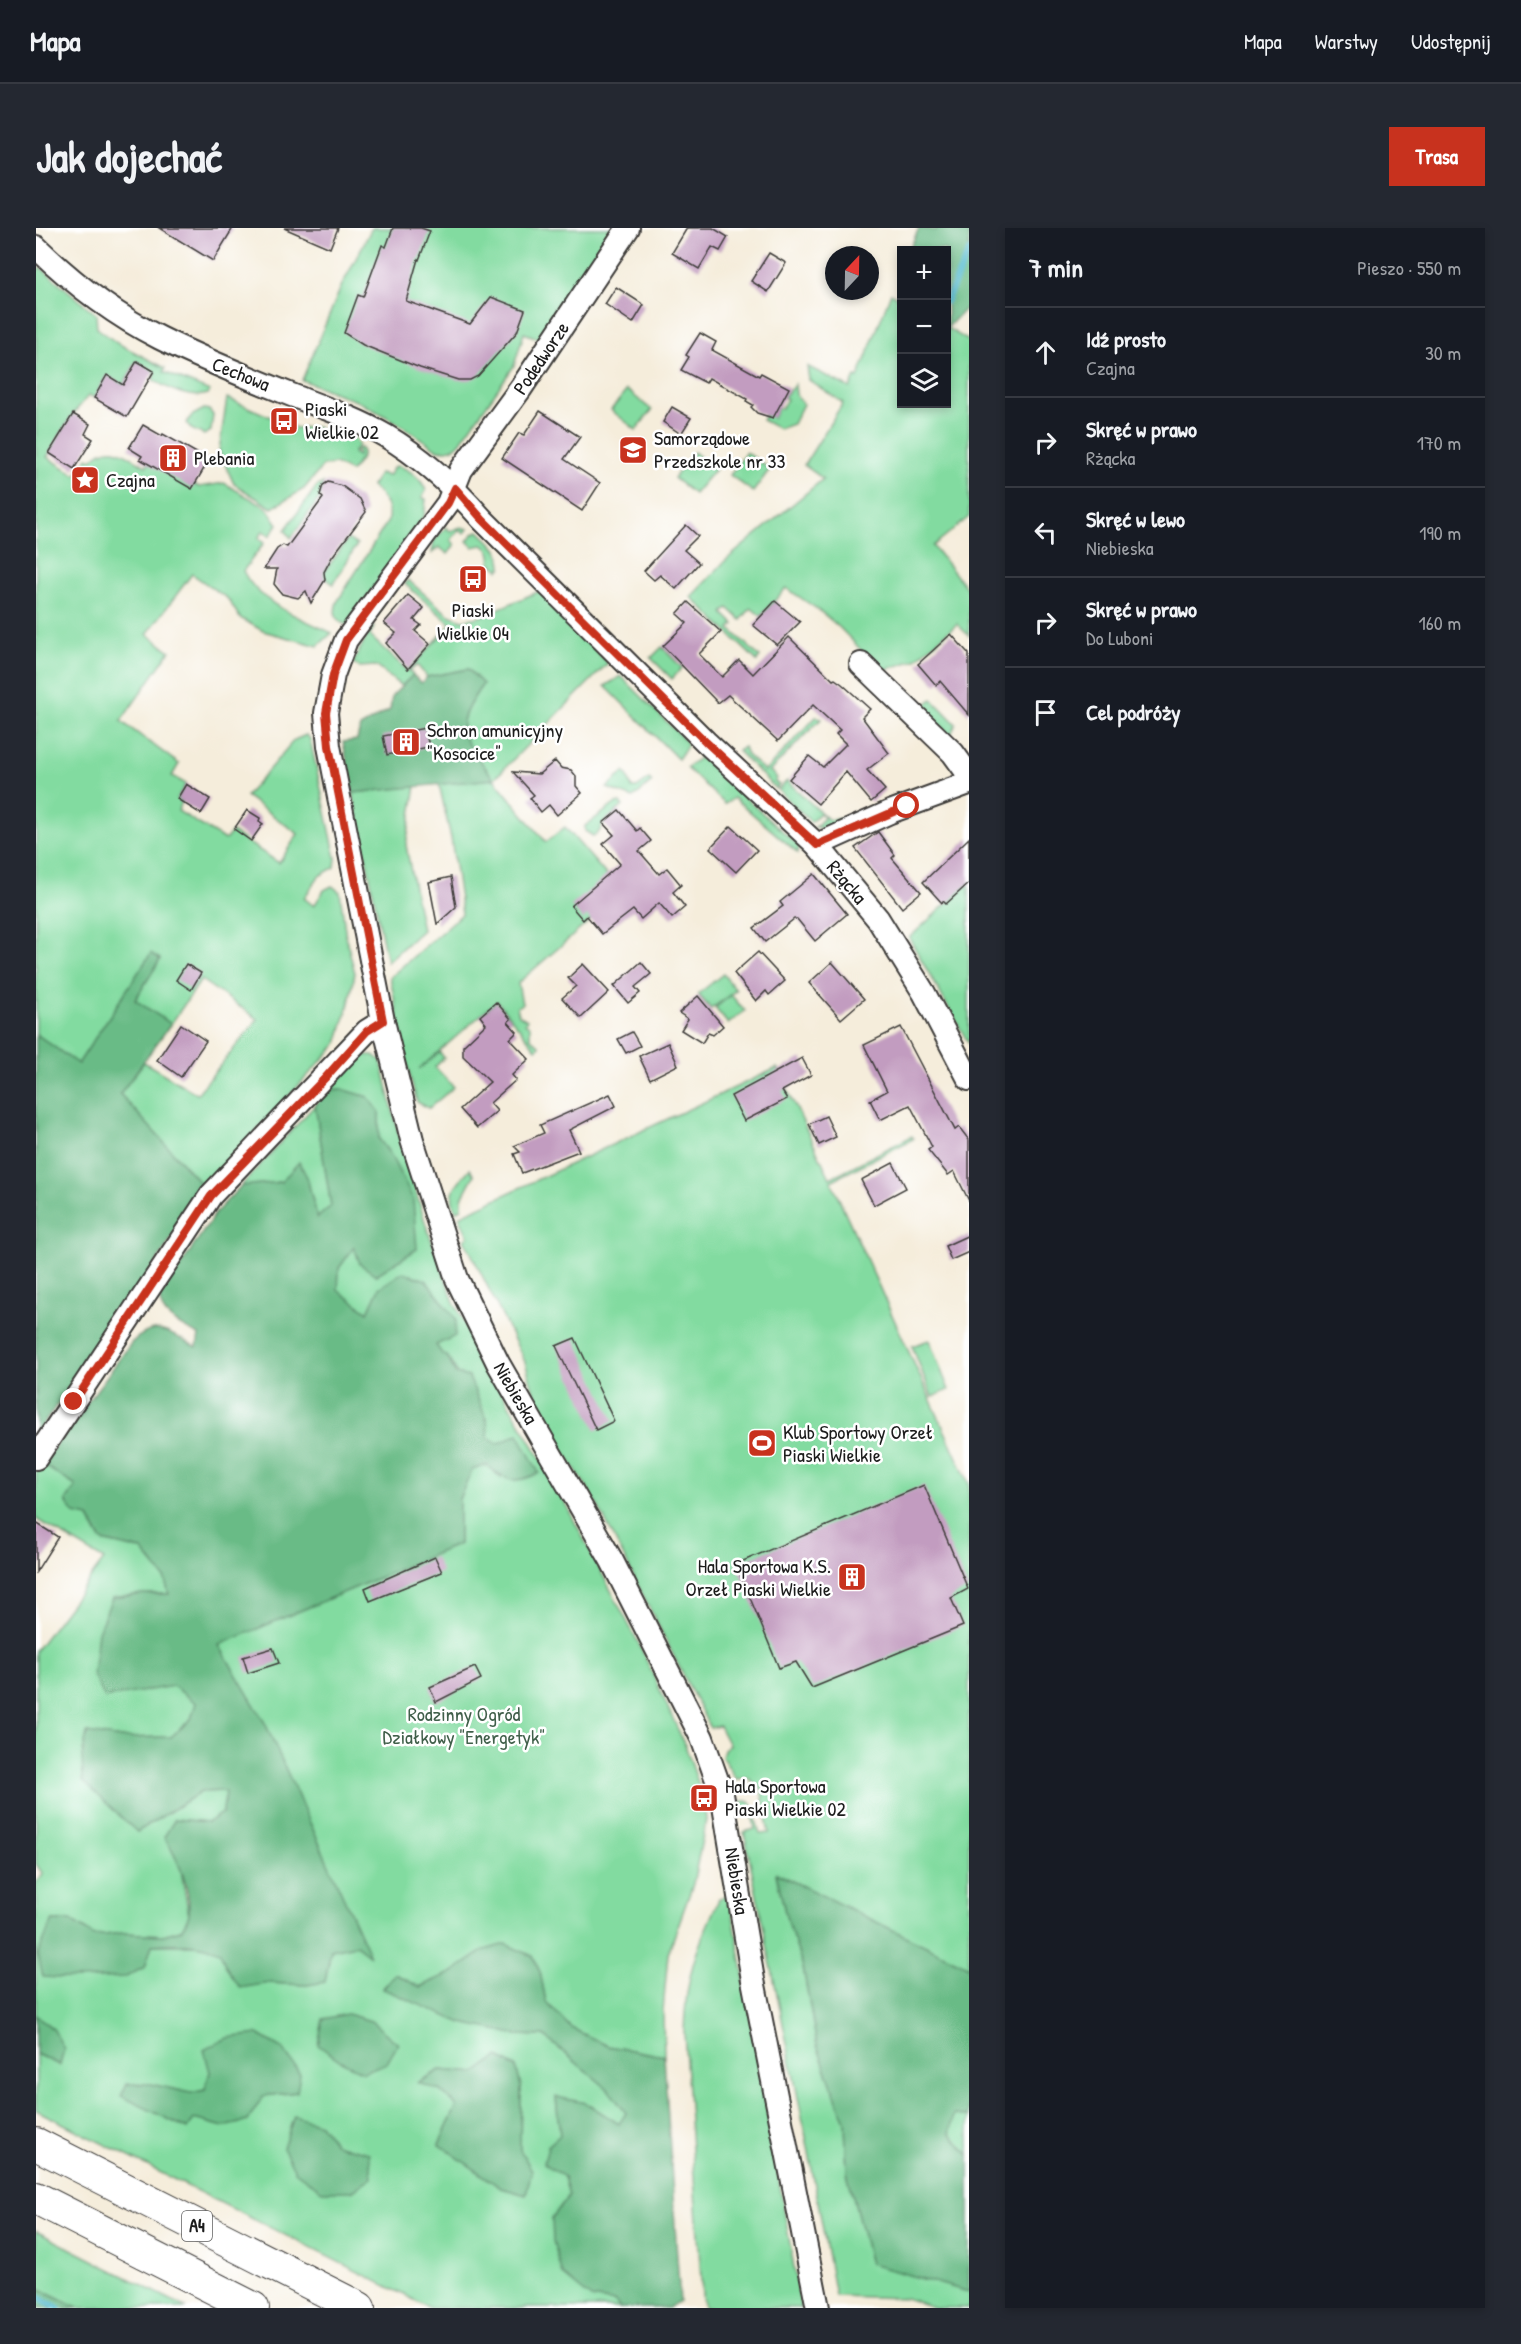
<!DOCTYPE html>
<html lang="pl">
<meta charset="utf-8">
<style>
:root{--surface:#171b24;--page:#242831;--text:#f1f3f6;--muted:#9ea1a6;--line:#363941;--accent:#c8321e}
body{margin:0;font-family:"Patrick Hand",sans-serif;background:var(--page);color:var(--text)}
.controls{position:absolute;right:18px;top:18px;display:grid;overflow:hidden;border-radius:0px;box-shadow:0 3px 9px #0003}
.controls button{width:54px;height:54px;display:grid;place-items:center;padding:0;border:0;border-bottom:2px solid var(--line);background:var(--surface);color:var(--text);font:30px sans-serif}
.compass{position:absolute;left:789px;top:18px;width:54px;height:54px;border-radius:50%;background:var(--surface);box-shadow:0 3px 9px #0003;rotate:22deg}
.stop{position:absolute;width:18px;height:18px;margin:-14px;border:4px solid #c8321e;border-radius:50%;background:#fff}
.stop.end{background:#c8321e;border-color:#fff;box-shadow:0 2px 6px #0008}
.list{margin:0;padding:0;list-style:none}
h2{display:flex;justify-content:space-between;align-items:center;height:78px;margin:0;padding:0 24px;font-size:26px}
h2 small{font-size:20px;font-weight:400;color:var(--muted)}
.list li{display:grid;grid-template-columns:39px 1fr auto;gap:18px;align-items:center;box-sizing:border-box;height:90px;padding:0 24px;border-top:2px solid var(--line)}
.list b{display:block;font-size:22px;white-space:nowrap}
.list p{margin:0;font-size:20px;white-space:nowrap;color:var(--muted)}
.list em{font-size:20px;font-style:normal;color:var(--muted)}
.icon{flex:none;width:33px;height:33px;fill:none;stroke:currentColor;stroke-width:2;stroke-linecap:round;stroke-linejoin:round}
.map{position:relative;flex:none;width:933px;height:2080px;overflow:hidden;border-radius:0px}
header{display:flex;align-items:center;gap:36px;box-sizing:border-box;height:84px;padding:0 30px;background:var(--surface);border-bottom:2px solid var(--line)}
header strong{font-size:28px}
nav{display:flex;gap:33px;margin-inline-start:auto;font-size:21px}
.intro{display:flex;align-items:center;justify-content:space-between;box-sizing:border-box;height:144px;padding:0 36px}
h1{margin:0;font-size:42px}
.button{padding:15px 27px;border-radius:0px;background:var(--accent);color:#fff;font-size:21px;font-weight:700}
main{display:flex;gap:36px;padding:0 36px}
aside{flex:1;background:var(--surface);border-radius:0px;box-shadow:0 3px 9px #0003}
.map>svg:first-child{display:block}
.green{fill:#82dba0;stroke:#4f7c5e;stroke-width:1.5;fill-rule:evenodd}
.forest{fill:#69bb86;stroke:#426c51;stroke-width:1.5}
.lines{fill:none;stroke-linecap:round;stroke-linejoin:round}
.stream{stroke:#50b9cd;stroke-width:6}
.building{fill:#c29cc0}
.minor-casing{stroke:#3d3b39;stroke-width:26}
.highway-casing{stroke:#3d3b39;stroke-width:34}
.minor{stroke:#fff;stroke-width:22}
.highway{stroke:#fff;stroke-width:32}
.route{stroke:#c8321e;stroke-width:8}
.labels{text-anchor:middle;stroke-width:5;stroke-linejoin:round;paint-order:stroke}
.shield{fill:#fff;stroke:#606060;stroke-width:1.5}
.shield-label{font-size:18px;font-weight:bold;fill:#1c1c1c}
.street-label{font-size:20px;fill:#1c1c1c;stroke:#fff}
.poi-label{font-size:20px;fill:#1c1c1c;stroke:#fff;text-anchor:start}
.park-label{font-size:20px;fill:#405f4a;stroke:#fff}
</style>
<header>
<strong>Mapa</strong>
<nav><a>Mapa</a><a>Warstwy</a><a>Udostępnij</a></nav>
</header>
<div class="intro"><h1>Jak dojechać</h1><a class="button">Trasa</a></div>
<main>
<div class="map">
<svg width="933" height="2080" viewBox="0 0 933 2080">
<rect width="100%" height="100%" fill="#fff"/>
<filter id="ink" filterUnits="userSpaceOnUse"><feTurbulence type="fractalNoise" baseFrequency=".0167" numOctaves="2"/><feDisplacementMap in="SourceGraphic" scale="12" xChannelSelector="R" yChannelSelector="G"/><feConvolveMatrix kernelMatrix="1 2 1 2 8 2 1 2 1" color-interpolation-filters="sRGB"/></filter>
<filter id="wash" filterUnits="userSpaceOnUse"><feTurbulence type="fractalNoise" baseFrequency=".008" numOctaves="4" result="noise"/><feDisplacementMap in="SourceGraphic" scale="24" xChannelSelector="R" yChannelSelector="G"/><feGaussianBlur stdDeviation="1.35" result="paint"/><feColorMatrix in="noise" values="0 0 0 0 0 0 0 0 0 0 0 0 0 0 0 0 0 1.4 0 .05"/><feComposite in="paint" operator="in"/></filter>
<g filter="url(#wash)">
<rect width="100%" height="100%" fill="#f5eddb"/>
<!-- green -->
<g class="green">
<path d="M 336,0 L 581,0 L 504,111 L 488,105 L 478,138 L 424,215 C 418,222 411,223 402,222 L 360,194 L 323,174 L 266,152 L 305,59 Z"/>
<path d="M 4,39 L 60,86 L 61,100 L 81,115 L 129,140 L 128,144 L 174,163 L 172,166 C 152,172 134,161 117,152 L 120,145 L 101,133 L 87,157 L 71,148 L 58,170 L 53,167 L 37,186 L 11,229 L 40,247 L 52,230 L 56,232 C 75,210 93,229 110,238 L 112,235 L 163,259 L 188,255 L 231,280 L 242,296 L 234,308 L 227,303 L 222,310 L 228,315 L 207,343 C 223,376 265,390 296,405 L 282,418 L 227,403 L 204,390 L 192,371 L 156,346 L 111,406 L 134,423 L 85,493 L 143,536 L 136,548 L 150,556 L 141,571 L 146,574 L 142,583 L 189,612 L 196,604 L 243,635 L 262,606 L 210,568 L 258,512 L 270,507 L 274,511 L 300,630 L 299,639 L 283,648 L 268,670 L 278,678 L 288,662 L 296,658 L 304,664 L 310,710 L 319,745 L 313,775 L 301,816 L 168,959 L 84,866 L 108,834 L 161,866 L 222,791 L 165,752 L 135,796 L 99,772 L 124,732 L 115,726 L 42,836 L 0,806 L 0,44 Z"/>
<path d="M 855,65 L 865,72 L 866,176 L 910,176 L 911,100 L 933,113 L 933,289 L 897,318 L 933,363 L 933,408 L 921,396 L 879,432 L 845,443 L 804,400 L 784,383 L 750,360 L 725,388 L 715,380 L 705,392 L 692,380 L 687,385 L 698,396 L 694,401 L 724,429 L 721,433 L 655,369 L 690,332 L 787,251 L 768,237 L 807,175 L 773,152 L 771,138 L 814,160 L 819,149 L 822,150 Z"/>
<path d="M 759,156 L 760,167 L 767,176 L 757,196 L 743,201 L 726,192 L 730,186 L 737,190 L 742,180 L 745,181 L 751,171 L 748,169 Z"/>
<path d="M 591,162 L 616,182 L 600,202 L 575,182 Z"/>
<path d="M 191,170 L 260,200 L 281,199 L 292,207 L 294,202 L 318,210 L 323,217 L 317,225 L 322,228 L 321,222 L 324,220 L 326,222 L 326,229 L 315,244 L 299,236 L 287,238 L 268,261 L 236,280 L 198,256 L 183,223 Z"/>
<path d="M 168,181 L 173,182 L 177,187 L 175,203 L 168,207 L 155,201 L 151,195 L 155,188 Z"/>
<path d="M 658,224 L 679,241 L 658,266 L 638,250 Z"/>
<path d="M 710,224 L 734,241 L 717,264 L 694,247 Z"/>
<path d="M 361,238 C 375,241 387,253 390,263 L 386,270 L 390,271 L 388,288 L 312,397 C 299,394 297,386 301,374 L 352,293 C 354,277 347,268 335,258 L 344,245 L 352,248 L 358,239 Z"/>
<path d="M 287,255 L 285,268 L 255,310 L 249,302 L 281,258 Z"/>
<path d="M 410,299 L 414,303 L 425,299 L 432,301 L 429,305 L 423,302 L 415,312 L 419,317 L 412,326 L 403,319 L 396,325 L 398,313 Z"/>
<path d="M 443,303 C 454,314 466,322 466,339 L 463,342 L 454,334 C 457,326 453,320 446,317 L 437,319 L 431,313 L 438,305 Z"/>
<path d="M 312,311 L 321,317 L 297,356 L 286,347 Z"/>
<path d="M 372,352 L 413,387 L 427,392 L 443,389 L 504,363 L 572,435 L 458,551 L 510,614 L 529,599 L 586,665 L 482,755 L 486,776 L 481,779 L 483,787 L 491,792 L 489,795 L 494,799 L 494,809 L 504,818 L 500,821 L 461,773 L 383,841 L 404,824 L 408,830 L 399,839 L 418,859 L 393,880 L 381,874 L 374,849 L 354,749 L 426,686 L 415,610 L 403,556 L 457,551 C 426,507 412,505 447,456 L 432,441 L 391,449 L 381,437 L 374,443 L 377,447 L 365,458 L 340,438 L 323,439 L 317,435 L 336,398 L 338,399 L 334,408 L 372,443 L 415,396 L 369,356 Z"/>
<path d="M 626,419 L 646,440 L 636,451 L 615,430 Z"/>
<path d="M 585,448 L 651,514 L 651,518 L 642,531 L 569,458 Z"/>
<path d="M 896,471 L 920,496 L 914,508 L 886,480 Z"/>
<path d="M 781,488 L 785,491 L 734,543 L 741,550 L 739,554 L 743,557 L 740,561 L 702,523 L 708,519 L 711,527 L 729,543 Z"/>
<path d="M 664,529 L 763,618 L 762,625 L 698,570 L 689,576 L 651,540 Z"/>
<path d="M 588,544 L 591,547 L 596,560 L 601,560 L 613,551 L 616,554 L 597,570 L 571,560 Z"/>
<path d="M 751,553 L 793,592 L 809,590 L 809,593 L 789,601 L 779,599 L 789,589 L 784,585 L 775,594 L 742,562 Z"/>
<path d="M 380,558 L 370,617 L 386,702 L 351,734 L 317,565 Z"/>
<path d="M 584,575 L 587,578 L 567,595 L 563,604 L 557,608 L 549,603 L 549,598 L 579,576 Z"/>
<path d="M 933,655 L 933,816 L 873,710 Z"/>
<path d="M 687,746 L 700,762 L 675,781 L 662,766 Z"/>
<path d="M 695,767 L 709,783 L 692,796 L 679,780 Z"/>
<path d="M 329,827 L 337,827 L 345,832 L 364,912 L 390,997 L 418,1074 L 452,1141 L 510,1239 L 603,1416 L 649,1517 L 668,1572 L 670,1592 L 657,1656 L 632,1726 L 627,1783 L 628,1828 L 572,1818 L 535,1800 L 510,1774 L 504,1744 L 449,1722 L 415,1745 L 383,1759 L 359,1746 L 347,1760 L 482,1807 L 508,1808 L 572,1861 L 591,1886 L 583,1896 L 550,1875 L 520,1870 L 524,1908 L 512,1918 L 528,1949 L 533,1967 L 516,1990 L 555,2070 L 579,2074 L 584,2080 L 394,2080 L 0,1882 L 0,1826 L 23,1837 L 18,1802 L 0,1787 L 0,1655 L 6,1645 L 0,1636 L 0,1422 L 68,1332 L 0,1291 L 0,1245 L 6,1236 L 40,1258 L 57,1299 L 66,1313 L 106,1322 L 128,1349 L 133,1366 L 107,1366 L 76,1370 L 137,1458 L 161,1475 L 155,1491 L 135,1509 L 85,1510 L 51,1505 L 101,1604 L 165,1564 L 189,1563 L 187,1584 L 172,1594 L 139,1591 L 143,1631 L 153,1687 L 145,1702 L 127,1707 L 88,1705 L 58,1708 L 35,1693 L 16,1693 L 109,1739 L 115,1717 L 167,1717 L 184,1724 L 190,1739 L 204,1759 L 233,1755 L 271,1757 L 289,1753 L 295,1722 L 320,1717 L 333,1727 L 229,1495 L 182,1417 L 423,1316 L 423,1271 L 436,1242 L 451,1237 L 465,1250 L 462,1216 L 452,1210 L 451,1193 L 411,1128 L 407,1127 L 343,1060 L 332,1084 L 302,1062 L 303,1040 L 318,1019 L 354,926 L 343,911 L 343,883 L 306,861 L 292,862 ZM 462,1829 L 480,1839 L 485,1859 L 484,1922 L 495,1942 L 465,1960 L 403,1916 L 421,1878 L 403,1862 L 382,1854 L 404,1842 L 440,1845 ZM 174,1844 L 261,1864 L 227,1868 L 188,1899 L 158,1891 L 114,1856 L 155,1865 L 169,1862 Z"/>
<path d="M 741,840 L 794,950 L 876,908 L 877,911 L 795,953 L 933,1256 L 933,1739 L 740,1646 L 750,1688 L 767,1739 L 781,1817 L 809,1894 L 811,1944 L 834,2036 L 933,2064 L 933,2080 L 900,2080 L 869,2070 L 799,2068 L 772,1919 L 708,1604 L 719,1601 L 716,1584 L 704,1586 L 701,1574 L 711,1573 L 715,1575 L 724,1606 L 733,1605 L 725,1560 L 712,1550 L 700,1551 L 686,1529 L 688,1521 L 693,1517 L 683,1498 L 674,1500 L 559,1272 L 505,1188 L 489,1134 L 428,1011 L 432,1008 L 423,988 Z"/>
<path d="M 279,877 L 295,978 L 281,990 L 271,949 L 230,956 L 205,958 Z"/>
<path d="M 434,941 L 438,947 L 426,970 L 426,980 L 420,983 C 410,964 422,954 434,941 Z"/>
<path d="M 893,1112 L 913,1162 L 896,1169 L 876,1118 Z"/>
<path d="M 689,1667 L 693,1669 L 695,1675 L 765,2080 L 667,2080 L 648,1805 C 649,1749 660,1721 683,1671 Z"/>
<path d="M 918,1887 L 933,1888 L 933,1927 L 914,1906 Z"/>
<path d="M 0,2003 L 151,2080 L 43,2080 L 0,2059 Z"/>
</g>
<!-- forest -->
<g class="forest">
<path d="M 883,0 L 900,2 L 901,0 L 933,0 L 933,77 L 911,100 L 910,22 L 873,22 Z"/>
<path d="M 432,441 L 447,456 C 412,505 426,507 458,551 L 317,565 L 307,514 L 321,512 L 324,499 L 354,482 L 356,468 L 377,447 L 385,455 L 391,449 Z"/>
<path d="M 115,725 L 124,731 L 99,772 L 135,796 L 84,866 L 168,959 L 95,1075 L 0,1206 L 0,806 L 42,836 Z"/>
<path d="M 306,861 L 332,869 L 343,883 L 343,911 L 354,926 L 377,971 L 381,1021 L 340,1047 L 324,1036 L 318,1019 L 303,1040 L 302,1062 L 332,1084 L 343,1060 L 367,1044 L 390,1052 L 420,1091 L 419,1108 L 400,1117 L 407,1127 L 411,1128 L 420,1146 L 433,1149 L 451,1193 L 452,1210 L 462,1216 L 482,1206 L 503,1245 C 480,1256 470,1255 451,1237 L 436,1242 L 423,1271 L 423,1316 L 183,1417 L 229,1495 L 334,1728 L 320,1717 L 295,1722 L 289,1754 L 271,1757 L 233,1755 L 204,1760 L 190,1739 L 184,1724 C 161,1714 141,1715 116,1717 L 109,1739 L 90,1749 L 42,1751 L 7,1749 L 2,1726 L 16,1693 L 35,1693 L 58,1708 L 88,1705 L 127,1707 L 145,1702 C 148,1697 153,1690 153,1685 C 154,1658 142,1631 128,1609 L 139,1591 L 172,1594 L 187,1584 L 189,1563 L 165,1564 L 101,1604 L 47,1553 L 46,1528 L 51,1505 L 85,1510 L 135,1509 L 155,1491 L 160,1475 L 137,1458 L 69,1470 L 57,1447 L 62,1404 L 76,1370 L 107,1366 L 133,1366 L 128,1349 L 106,1322 L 66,1313 L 53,1289 L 38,1286 L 30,1273 L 40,1258 L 6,1236 L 96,1114 C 123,1090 133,1107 161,1119 L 163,1107 C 148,1099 122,1089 124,1069 L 180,984 L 205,958 L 245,954 L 263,934 L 271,949 L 281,990 L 295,978 L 279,877 L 292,862 Z"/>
<path d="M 740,1645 L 933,1739 L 933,1888 L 918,1887 L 914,1905 L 933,1927 L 933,2064 L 834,2036 L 811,1944 L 809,1894 L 781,1817 L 767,1739 L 750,1688 Z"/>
<path d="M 469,1716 L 497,1728 L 504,1744 L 510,1774 L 535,1800 L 572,1818 L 628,1828 L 644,2074 L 632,2080 L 584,2080 L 579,2074 L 555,2070 L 527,2047 L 517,2013 L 516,1990 L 533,1967 L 528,1949 L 508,1935 L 512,1918 L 524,1907 L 520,1869 L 550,1875 L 583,1896 L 590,1885 L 572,1861 L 508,1808 L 482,1807 L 426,1795 L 347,1761 L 359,1746 L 384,1759 L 415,1745 L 449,1722 Z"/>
<path d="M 311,1786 L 335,1793 L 362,1816 L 351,1835 L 327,1844 L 305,1833 L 282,1817 L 287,1791 Z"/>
<path d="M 0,1787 L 18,1802 L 28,1821 L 24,1837 L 0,1826 Z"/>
<path d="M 222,1806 L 247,1821 L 264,1846 L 261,1864 L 227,1868 L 212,1893 L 188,1899 L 158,1891 L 152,1901 L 85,1868 L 91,1856 L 114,1856 L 155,1865 L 169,1862 L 174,1844 L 168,1822 L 191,1810 Z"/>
<path d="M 462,1829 L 480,1839 L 485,1858 L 484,1922 L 496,1942 L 490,1967 L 465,1960 L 403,1916 L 421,1878 L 403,1862 L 382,1855 L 404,1842 L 440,1845 Z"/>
<path d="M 258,1888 L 284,1896 L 299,1916 L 333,1925 L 336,1949 L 316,1963 L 286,1963 L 259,1943 L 247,1920 Z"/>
<path d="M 0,2059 L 43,2080 L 0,2080 Z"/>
</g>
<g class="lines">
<!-- stream -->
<g class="stream">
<path d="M 910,74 L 933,23"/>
<path d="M 0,2068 L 23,2080"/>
</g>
</g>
<g id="blocks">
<!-- building -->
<g class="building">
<path d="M 123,0 L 197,0 L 177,33 Z"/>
<path d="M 248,0 L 302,0 L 294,20 Z"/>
<path d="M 357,0 L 385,0 L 394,3 L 383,32 L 382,31 L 370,73 L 434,96 L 455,69 L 489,82 L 481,104 L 442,148 L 434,152 L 422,152 L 384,140 L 327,117 L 308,105 L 322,67 L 327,69 L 346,17 L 350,19 Z"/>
<path d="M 651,0 L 677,0 L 692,9 L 684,23 L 676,19 L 663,41 L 636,25 Z"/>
<path d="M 733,25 L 750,35 L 732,64 L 715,53 Z"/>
<path d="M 580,59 L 608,77 L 597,95 L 569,76 Z"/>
<path d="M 664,105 L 680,114 L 676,122 L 723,148 L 725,145 L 753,160 L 737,190 L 721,185 L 715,179 L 717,177 L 710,173 L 711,171 L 673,150 L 670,155 L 645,142 L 653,129 L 650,127 Z"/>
<path d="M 101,133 L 118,143 L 91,189 L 58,170 L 71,147 L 87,157 Z"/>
<path d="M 636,179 L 655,190 L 645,206 L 627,194 Z"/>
<path d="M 504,183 L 544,209 L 528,231 L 564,255 L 546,283 L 466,230 L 483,205 L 488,207 Z"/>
<path d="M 37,186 L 54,196 L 49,206 L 57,211 L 38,241 L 13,225 Z"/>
<path d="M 107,197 L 126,208 L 127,206 L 173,232 L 156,261 L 104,231 L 106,228 L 93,220 Z"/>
<path d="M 292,254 L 306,258 L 324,271 L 330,284 L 296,329 L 288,344 L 289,352 L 275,375 L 270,363 L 262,370 L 246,366 L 238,356 L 241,341 L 228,341 L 241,321 L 247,317 L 251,319 L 287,270 L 284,267 L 287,257 Z"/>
<path d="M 650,297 L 662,308 L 648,322 L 663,335 L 640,361 L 624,347 L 618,352 L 608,343 Z"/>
<path d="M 372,367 L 388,380 L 378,392 L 385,397 L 379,403 L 394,416 L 372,441 L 350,415 L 360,405 L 348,395 Z"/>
<path d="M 739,373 L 764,394 L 741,417 L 717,397 Z"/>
<path d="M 652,374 L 685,404 L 663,426 L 686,449 L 703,432 L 717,446 L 753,409 L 797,452 L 799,451 L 806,456 L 834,481 L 826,489 L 853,525 L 831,542 L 849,562 L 835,574 L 810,544 L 782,576 L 753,551 L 773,528 L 787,539 L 810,516 L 800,506 L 804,502 L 777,477 L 742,513 L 692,467 L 682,475 L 627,418 L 651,395 L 641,386 Z"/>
<path d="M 915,406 L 933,426 L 933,487 L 904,453 L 900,457 L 882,436 Z"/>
<path d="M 389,500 L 393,519 L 351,527 L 347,508 Z"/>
<path d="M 519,533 L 525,540 L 535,542 L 540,548 L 540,558 L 546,565 L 521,587 L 513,577 L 505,584 L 494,570 L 498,567 L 477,544 L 503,546 Z"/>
<path d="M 150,556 L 174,571 L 165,586 L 141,571 Z"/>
<path d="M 211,582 L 224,590 L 223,593 L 227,596 L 215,613 L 198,601 Z"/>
<path d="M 583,582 L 601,603 L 604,600 L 615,613 L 603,623 L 623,646 L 631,640 L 645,657 L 637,664 L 649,679 L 636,690 L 623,675 L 605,691 L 597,682 L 566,706 L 551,688 L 547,692 L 535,678 L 584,636 L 567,616 L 578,607 L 567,595 Z"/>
<path d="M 695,598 L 721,622 L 700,644 L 674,620 Z"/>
<path d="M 842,604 L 859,627 L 856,630 L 885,664 L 866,680 L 819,620 Z"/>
<path d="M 933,610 L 933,655 L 910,676 L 907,673 L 906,675 L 887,654 Z"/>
<path d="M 778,646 L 811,686 L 779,713 L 761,691 L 758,691 L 729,714 L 718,700 L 747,678 L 744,674 Z"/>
<path d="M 415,649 L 420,679 L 401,696 L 393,654 Z"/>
<path d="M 722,724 L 749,753 L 733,767 L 730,763 L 720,773 L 698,745 Z"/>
<path d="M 605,734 L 615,746 L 599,759 L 604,765 L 592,775 L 578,758 Z"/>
<path d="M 796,734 L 828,771 L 805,791 L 773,755 Z"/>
<path d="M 150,736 L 165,745 L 155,762 L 140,752 Z"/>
<path d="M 547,736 L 573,764 L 545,790 L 526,770 L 540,758 L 532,750 Z"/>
<path d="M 662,768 L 687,798 L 677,807 L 672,805 L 666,815 L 645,802 L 652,791 L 643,785 Z"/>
<path d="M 460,774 L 475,791 L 472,794 L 481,804 L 474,811 L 493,831 L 476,847 L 480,852 L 454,875 L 461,883 L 441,900 L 424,881 L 454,854 L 427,828 L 427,818 L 450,796 L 444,788 Z"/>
<path d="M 145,796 L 170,813 L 145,849 L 121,832 Z"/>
<path d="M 865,799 L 919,902 L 923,899 L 933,912 L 933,973 L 918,943 L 912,947 L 892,922 L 896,919 L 874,877 L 844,892 L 834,872 L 851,863 L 828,817 Z"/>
<path d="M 596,804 L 604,818 L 590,825 L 582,811 Z"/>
<path d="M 632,815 L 642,837 L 614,851 L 603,828 Z"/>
<path d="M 766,830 L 775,847 L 746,863 L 751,871 L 708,893 L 695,868 Z"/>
<path d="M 574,866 L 580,878 L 533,902 L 543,923 L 486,945 L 478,926 L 484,924 L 478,918 L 508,905 L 504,897 Z"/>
<path d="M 790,888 L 800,909 L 783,917 L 773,896 Z"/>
<path d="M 857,935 L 870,960 L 838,977 L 825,952 Z"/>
<path d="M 933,1007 L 933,1024 L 915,1032 L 909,1018 Z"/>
<path d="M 539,1110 L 578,1193 L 560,1202 L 520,1118 Z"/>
<path d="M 888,1257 L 932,1361 L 915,1370 L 927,1398 L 776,1460 L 760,1434 L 743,1440 L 700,1336 Z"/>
<path d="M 0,1295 L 22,1309 L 0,1344 Z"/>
<path d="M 399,1329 L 406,1344 L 334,1373 L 329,1360 Z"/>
<path d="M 237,1420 L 243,1435 L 212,1445 L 207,1429 Z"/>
<path d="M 439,1439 L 445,1451 L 400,1474 L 394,1459 Z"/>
</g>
</g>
</g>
<g filter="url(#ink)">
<use href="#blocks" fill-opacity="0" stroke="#3d3b39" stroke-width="1.5"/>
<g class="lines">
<!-- minor casing -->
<g class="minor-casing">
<g id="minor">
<path d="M 592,0 L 485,160 L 425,242 L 412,275 L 310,412 L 297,447 L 290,485 L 293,518 L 347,793 L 376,912 L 421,1051 L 462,1135 L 576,1333 L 666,1510 L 686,1566 L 717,1752 L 782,2080"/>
<path d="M 0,19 C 37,55 78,87 124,110 C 168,132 213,150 258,168 C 289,180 321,191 350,208 C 387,230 418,259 446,291 L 670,514 L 781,617 L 842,691 L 888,765 L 933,851"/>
<path d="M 825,436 L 917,525 L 933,547"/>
<path d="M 781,617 L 854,584 L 933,555"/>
<path d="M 0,1230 L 175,967 L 331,803 L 347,793"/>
</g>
</g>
<!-- highway casing -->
<g class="highway-casing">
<g id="highway">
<path d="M 0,1916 L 323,2080"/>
<path d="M 0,1970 L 217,2080"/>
</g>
</g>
<!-- minor -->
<use href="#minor" class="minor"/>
<!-- highway -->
<use href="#highway" class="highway"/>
</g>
</g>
<g class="lines" filter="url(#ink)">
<!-- route -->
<path class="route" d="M 38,1174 L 175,968 L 289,850 L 331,803 L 347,793 L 293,518 L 290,485 L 297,447 L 310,412 L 412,275 L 419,260 L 446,291 L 670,514 L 781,617 L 871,578"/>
</g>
<!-- icons -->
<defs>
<g id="bus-square" transform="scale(1.5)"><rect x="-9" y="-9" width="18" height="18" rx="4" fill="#c8321e" stroke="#fff"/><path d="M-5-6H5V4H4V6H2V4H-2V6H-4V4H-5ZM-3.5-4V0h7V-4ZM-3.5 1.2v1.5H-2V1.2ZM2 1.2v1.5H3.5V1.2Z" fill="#fff"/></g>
<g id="school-square" transform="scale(1.5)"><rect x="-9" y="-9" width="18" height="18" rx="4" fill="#c8321e" stroke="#fff"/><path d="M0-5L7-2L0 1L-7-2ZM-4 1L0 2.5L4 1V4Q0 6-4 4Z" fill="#fff"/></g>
<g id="building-square" transform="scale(1.5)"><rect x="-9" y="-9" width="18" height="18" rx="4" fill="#c8321e" stroke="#fff"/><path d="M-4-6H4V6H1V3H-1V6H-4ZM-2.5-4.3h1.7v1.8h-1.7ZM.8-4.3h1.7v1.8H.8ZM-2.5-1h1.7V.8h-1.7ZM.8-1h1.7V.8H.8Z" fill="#fff"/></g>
<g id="sight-square" transform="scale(1.5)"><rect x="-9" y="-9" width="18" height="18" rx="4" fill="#c8321e" stroke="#fff"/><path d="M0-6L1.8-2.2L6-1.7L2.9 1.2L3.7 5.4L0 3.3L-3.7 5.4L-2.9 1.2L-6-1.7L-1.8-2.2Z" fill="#fff"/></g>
<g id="stadium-square" transform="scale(1.5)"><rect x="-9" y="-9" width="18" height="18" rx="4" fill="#c8321e" stroke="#fff"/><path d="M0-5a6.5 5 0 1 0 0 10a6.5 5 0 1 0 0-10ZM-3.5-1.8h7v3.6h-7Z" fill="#fff"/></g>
</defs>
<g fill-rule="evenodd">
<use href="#bus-square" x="248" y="193"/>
<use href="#school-square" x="597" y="222"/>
<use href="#building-square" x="137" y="230"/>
<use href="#sight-square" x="49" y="252"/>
<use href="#bus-square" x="437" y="351"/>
<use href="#building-square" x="370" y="514"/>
<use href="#stadium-square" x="726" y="1215"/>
<use href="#building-square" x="816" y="1349"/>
<use href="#bus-square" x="668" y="1570"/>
</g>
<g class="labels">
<!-- shield labels -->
<rect class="shield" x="146" y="1983" width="30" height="30" rx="4.5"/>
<g class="shield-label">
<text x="161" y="2004">A4</text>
</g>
<!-- street labels -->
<g class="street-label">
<text transform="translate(505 130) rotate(-56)" y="7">Podedworze</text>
<text transform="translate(205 146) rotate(22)" y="7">Cechowa</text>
<text transform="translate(811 654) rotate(50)" y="7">Rżącka</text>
<text transform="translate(480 1165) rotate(60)" y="7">Niebieska</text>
<text transform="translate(701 1653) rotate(81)" y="7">Niebieska</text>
</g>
<!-- poi labels -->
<g class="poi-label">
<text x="269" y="188">Piaski<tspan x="269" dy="23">Wielkie 02</tspan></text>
<text x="618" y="217">Samorządowe<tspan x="618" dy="23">Przedszkole nr 33</tspan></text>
<text x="158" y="237">Plebania</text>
<text x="70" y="259">Czajna</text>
<text x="437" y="389" text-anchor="middle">Piaski<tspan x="437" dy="23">Wielkie 04</tspan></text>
<text x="391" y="509">Schron amunicyjny<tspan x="391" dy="23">"Kosocice"</tspan></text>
<text x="747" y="1211">Klub Sportowy Orzeł<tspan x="747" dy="23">Piaski Wielkie</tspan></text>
<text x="795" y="1345" text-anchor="end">Hala Sportowa K.S.<tspan x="795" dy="23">Orzeł Piaski Wielkie</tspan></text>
<text x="689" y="1565">Hala Sportowa<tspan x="689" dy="23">Piaski Wielkie 02</tspan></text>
</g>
<!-- park labels -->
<g class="park-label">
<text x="428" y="1493">Rodzinny Ogród<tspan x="428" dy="23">Działkowy "Energetyk"</tspan></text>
</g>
</g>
</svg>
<div class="controls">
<button>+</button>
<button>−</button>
<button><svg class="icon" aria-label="layers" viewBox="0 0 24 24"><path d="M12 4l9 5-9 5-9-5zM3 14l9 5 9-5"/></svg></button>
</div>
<svg class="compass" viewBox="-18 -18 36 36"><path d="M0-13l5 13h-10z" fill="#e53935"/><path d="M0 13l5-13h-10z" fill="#9ea1a6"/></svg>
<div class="stop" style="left:871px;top:578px"></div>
<div class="stop end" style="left:38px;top:1174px"></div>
</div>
<aside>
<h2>7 min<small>Pieszo · 550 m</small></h2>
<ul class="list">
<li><svg class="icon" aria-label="ahead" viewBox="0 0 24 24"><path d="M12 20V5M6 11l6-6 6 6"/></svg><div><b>Idź prosto</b><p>Czajna</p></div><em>30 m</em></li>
<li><svg class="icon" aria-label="right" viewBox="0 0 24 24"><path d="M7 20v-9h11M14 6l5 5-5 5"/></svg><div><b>Skręć w prawo</b><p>Rżącka</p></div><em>170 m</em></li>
<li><svg class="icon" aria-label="left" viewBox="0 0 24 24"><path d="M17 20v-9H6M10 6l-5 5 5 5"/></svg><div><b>Skręć w lewo</b><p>Niebieska</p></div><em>190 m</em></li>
<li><svg class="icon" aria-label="right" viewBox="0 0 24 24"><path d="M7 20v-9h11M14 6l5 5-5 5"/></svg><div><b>Skręć w prawo</b><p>Do Luboni</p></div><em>160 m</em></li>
<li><svg class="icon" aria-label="arrive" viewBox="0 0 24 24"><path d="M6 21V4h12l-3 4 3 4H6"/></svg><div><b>Cel podróży</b></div></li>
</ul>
</aside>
</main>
